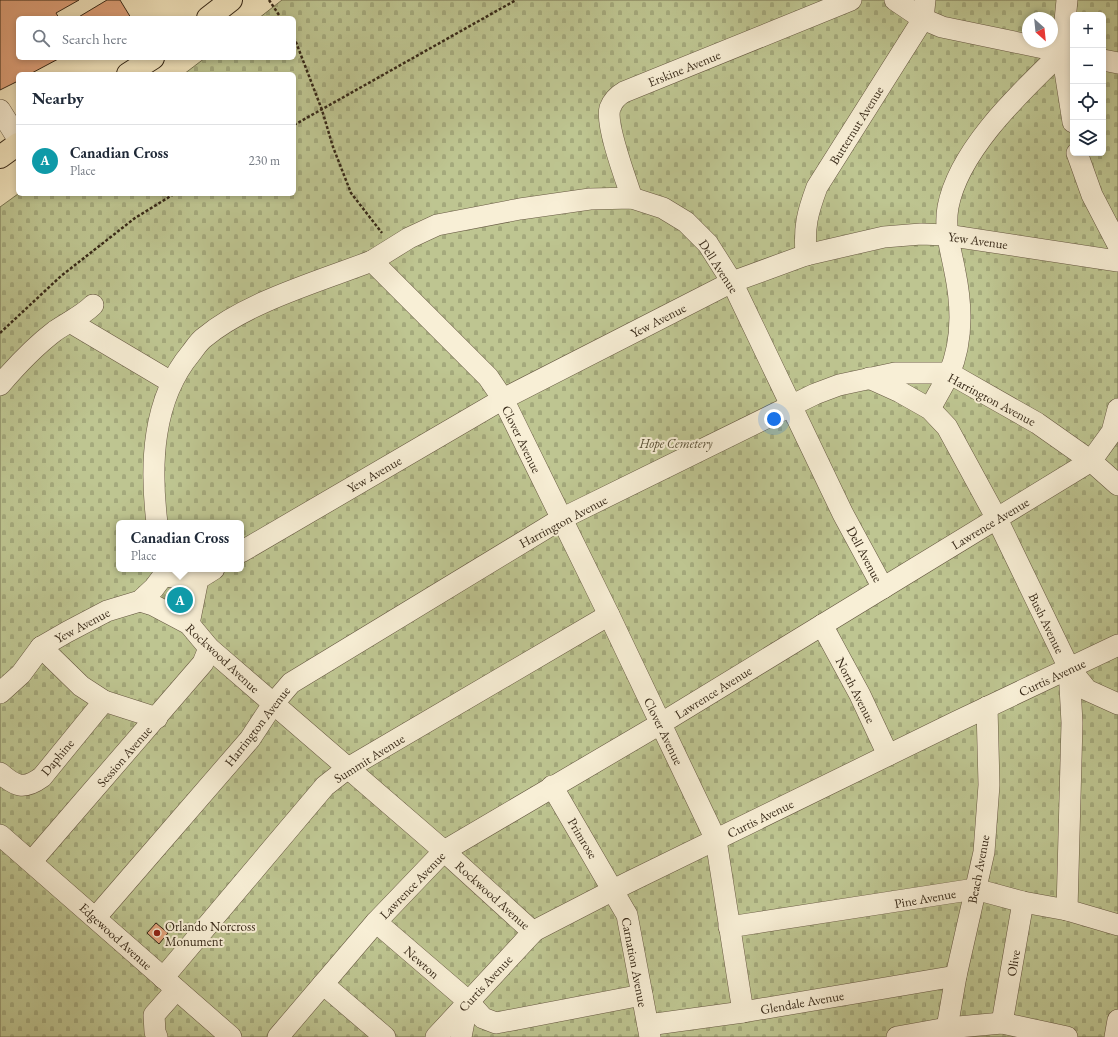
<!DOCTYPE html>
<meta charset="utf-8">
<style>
:root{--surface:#fff;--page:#f2f2f3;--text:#1f2937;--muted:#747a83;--line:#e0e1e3;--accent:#8f2418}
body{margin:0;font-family:"EB Garamond",serif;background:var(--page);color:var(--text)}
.controls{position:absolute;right:12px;top:12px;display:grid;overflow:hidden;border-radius:6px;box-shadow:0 2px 6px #0003}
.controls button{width:36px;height:36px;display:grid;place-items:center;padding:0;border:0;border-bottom:1px solid var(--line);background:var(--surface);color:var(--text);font:20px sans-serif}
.compass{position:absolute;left:1022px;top:12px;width:36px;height:36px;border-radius:50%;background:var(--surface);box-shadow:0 2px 6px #0003;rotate:153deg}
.you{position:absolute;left:774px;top:419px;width:14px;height:14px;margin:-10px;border:3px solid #fff;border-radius:50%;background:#1a73e8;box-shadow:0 0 0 6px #1a73e833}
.badge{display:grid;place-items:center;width:26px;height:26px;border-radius:50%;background:var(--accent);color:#fff;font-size:13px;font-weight:700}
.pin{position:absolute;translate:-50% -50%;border:2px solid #fff;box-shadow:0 1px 4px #0006}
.popup{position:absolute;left:116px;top:520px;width:128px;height:52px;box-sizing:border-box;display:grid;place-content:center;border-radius:6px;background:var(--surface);filter:drop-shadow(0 1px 3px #0005);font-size:13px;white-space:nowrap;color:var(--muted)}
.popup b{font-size:15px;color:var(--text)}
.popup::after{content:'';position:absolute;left:50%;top:100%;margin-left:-8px;border:8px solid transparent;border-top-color:var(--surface)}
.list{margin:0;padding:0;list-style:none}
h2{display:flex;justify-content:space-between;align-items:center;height:52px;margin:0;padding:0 16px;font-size:17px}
h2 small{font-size:13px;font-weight:400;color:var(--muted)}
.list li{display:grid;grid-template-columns:26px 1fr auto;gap:12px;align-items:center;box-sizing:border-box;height:72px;padding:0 16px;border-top:1px solid var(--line)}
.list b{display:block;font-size:15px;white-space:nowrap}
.list p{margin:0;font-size:13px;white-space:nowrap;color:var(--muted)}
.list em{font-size:13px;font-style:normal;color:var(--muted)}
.icon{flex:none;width:22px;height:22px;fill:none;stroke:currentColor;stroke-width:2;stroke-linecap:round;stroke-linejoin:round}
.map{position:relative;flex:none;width:1118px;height:1037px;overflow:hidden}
.search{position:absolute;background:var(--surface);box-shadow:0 2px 6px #0003;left:16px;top:16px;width:280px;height:44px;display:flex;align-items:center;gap:10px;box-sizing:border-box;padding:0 14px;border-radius:6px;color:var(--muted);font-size:15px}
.panel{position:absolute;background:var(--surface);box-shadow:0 2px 6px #0003;left:16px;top:72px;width:280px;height:124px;border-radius:6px}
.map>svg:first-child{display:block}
.cemetery{fill:url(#cemetery-stones);stroke:#7a7754;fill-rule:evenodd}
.building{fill:#e3a47d;stroke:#372918}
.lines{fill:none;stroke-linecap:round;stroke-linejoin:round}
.minor-casing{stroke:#665842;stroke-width:22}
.major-casing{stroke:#372918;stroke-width:24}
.path{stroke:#372918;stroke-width:2.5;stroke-dasharray:3 2;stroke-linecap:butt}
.minor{stroke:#f8efd6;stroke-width:21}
.major{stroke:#f4e7c0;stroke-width:22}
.poi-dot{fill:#8f2418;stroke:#f8efd6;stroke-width:1.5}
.labels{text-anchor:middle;stroke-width:4;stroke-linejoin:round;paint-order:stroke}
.street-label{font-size:13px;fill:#372918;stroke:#f8efd6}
.park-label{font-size:13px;font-style:italic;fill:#595036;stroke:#f8efd6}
.poi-label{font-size:13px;fill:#372918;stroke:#f8efd6;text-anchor:start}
</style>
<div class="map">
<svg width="1118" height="1037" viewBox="0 0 1118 1037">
<defs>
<pattern id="cemetery-stones" width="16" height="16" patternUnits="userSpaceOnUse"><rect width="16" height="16" fill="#bec591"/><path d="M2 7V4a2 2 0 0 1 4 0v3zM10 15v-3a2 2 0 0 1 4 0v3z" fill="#a4a97c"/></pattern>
</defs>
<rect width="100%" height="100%" fill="#f4e7c0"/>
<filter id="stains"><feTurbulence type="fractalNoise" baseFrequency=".005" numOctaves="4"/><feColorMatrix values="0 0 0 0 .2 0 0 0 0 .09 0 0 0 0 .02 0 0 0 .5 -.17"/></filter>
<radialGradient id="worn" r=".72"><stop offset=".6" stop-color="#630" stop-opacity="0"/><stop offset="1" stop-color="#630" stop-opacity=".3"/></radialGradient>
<!-- cemetery -->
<path class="cemetery" d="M 282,0 L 1118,0 L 1118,1037 L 0,1037 L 0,207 L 18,194 L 294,194 L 294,74 L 184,74 L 205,58 L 294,58 L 294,18 L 259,18 ZM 1073,15 L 1103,15 L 1103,153 L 1073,153 ZM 1028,18 L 1052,18 L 1052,42 L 1028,42 ZM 119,523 L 241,523 L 241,569 L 119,569 Z"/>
<!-- building -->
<g class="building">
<path d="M 0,0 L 79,0 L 56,13 L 59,18 L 18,18 L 18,58 L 60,58 L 30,74 L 18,74 L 18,81 L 0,90 Z"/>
<path d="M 107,0 L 120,0 L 131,18 L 77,18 Z"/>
<path d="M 156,923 L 168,933 L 159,944 L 147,933 Z"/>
</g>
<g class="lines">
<!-- minor casing -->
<g class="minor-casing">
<g id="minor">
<path d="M 895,0 L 923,19 L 942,27 L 1072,54"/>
<path d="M 1067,0 L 1062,52 L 1073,122"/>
<path d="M 1103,60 L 1118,63"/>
<path d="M 0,110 L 18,139"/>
<path d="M 1077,153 L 1092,195 L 1118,245"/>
<path d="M 632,198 C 626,180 605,124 610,108 C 613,100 617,96 624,92 L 851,0"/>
<path d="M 806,255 C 804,226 807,214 817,187 L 923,19 L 925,0"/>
<path d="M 372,261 L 409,238 L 437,225 L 520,209 L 590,199 L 632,198 L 663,208 L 686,222 L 708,244 L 732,282 L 843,514 L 883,588"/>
<path d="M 70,322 L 171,382"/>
<path d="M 869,378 L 900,392 L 930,409 L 947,427 L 997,519 L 1069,668 L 1072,723 L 1067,910"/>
<path d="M 0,385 C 17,365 34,347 55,331 C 68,322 82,316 93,305"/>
<path d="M 930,409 C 936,397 943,386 949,374 C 963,342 962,306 955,272 C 951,250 944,230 948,207 C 959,149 1021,92 1062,52"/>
<path d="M 157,523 C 150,465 152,400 191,353 C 195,348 199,341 205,337 C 247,302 320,281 372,261 L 488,377 L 503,399 L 609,615 L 716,840 L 743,1012"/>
<path d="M 241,552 L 503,399 L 732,282 L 806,255 L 884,237 L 921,234 L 946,235 L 1118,261"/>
<path d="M 140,601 L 153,605 L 189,624 L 209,648 L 444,851 L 533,932"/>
<path d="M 189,624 L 198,579 L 214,569"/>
<path d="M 822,625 L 860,695 L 888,755"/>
<path d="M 41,647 L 81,686 L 104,701 L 157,718"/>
<path d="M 1069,668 L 1087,690 L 1118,704"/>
<path d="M 0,693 L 21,674 L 41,647 L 67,632 L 107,611 L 140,601 L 154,588 L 163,576 L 198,579"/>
<path d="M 0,773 C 16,787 24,790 42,777 L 104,701"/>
<path d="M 552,786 L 627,915 L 650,1037"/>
<path d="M 0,835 L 231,1037"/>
<path d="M 32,861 L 203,663 L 209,648"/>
<path d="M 96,917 L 250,739 L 273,704 L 291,683 L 561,519 L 815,394 L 839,385 L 895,373 L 949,373 L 1037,423 L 1091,461 L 1118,485"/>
<path d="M 376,922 L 468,1001 L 483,1018 L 496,1023 L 642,995"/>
<path d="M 729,927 L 975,889 L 1023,902 L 1067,910 L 1118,925"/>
<path d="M 163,978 L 325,786 L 348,768 L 609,615"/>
<path d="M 323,984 L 385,1037"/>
<path d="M 1002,1023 L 1023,902"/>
<path d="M 648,1025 L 743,1012 L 956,976"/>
<path d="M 947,1028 L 956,976 L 984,852 L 989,785 L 987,707"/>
<path d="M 157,1037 L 155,1032 L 154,1015 L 176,990"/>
<path d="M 278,1037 L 376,922 L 444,851 L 660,724 L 1091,461 L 1112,432 L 1118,409"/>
<path d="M 436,1037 L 534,931 L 627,883 L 956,722 L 1118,645"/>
<path d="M 461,1037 L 468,1001"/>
<path d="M 897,1037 L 947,1028 L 1002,1023 L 1067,1037"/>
<path d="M 1115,1037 L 1118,1020"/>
</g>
</g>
<!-- major casing -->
<g class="major-casing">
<g id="major">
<path d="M 208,18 L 231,0"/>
<path d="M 128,74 L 153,58"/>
<path d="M 0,157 L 18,144"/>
</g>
</g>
<!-- path -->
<g class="path">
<path d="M 269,0 L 281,18"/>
<path d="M 294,37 L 322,110 L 333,147 L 351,193 L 382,233"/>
<path d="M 294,125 L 516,0"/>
<path d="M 0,333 L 61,276 L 135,218 L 174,194"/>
</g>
<!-- minor -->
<use href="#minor" class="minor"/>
<!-- major -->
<use href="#major" class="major"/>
</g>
<!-- markers -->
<circle class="poi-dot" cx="157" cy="933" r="4"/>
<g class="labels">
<!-- street labels -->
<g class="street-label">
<text transform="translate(684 68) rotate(-22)" y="5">Erskine Avenue</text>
<text transform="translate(856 125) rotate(-58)" y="5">Butternut Avenue</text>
<text transform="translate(978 240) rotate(8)" y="5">Yew Avenue</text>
<text transform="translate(719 266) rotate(57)" y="5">Dell Avenue</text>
<text transform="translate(658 320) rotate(-27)" y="5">Yew Avenue</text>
<text transform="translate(992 399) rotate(28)" y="5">Harrington Avenue</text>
<text transform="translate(522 439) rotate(64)" y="5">Clover Avenue</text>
<text transform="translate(374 474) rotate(-30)" y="5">Yew Avenue</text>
<text transform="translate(563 521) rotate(-28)" y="5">Harrington Avenue</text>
<text transform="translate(990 523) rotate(-31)" y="5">Lawrence Avenue</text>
<text transform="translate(865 554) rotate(62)" y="5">Dell Avenue</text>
<text transform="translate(1047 623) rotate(64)" y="5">Bush Avenue</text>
<text transform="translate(82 625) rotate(-28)" y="5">Yew Avenue</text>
<text transform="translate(223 658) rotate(43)" y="5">Rockwood Avenue</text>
<text transform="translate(1052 677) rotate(-25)" y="5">Curtis Avenue</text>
<text transform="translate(856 690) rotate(63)" y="5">North Avenue</text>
<text transform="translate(713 692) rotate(-32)" y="5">Lawrence Avenue</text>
<text transform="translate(257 726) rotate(-52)" y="5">Harrington Avenue</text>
<text transform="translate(664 731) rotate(64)" y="5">Clover Avenue</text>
<text transform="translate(124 756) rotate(-49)" y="5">Session Avenue</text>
<text transform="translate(57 757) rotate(-50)" y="5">Daphine</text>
<text transform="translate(369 758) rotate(-32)" y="5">Summit Avenue</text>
<text transform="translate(760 818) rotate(-26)" y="5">Curtis Avenue</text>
<text transform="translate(583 838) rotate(59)" y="5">Primrose</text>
<text transform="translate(978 869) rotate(-79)" y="5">Beach Avenue</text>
<text transform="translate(412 885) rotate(-46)" y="5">Lawrence Avenue</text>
<text transform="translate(493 895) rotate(42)" y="5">Rockwood Avenue</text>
<text transform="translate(925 898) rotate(-10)" y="5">Pine Avenue</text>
<text transform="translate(116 936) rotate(42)" y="5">Edgewood Avenue</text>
<text transform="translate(422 962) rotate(41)" y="5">Newton</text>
<text transform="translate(635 962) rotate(79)" y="5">Carnation Avenue</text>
<text transform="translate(1013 963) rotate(-80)" y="5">Olive</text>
<text transform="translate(485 983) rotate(-47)" y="5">Curtis Avenue</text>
<text transform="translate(802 1002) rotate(-10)" y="5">Glendale Avenue</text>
</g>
<!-- park labels -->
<g class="park-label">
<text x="676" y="448">Hope Cemetery</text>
</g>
<!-- poi labels -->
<g class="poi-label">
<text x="165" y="931">Orlando Norcross<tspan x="165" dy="15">Monument</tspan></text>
</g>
</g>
<rect width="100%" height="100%" filter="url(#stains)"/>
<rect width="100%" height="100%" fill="url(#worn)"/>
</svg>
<div class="controls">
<button>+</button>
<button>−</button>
<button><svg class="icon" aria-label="locate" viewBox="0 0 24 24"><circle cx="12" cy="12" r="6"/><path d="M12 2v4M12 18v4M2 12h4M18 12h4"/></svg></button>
<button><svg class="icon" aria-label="layers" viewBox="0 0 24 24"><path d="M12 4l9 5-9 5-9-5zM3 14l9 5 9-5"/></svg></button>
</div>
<svg class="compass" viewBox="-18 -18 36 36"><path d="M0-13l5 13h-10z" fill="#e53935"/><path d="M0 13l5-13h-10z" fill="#747a83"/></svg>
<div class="you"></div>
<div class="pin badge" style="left:180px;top:600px;background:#0f9aa8">A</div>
<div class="popup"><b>Canadian Cross</b>Place</div>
<div class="search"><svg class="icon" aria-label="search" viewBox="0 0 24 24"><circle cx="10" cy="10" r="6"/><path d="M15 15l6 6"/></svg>Search here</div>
<section class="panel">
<h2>Nearby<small></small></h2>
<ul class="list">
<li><span class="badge" style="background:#0f9aa8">A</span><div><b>Canadian Cross</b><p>Place</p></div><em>230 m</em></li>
</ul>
</section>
</div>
